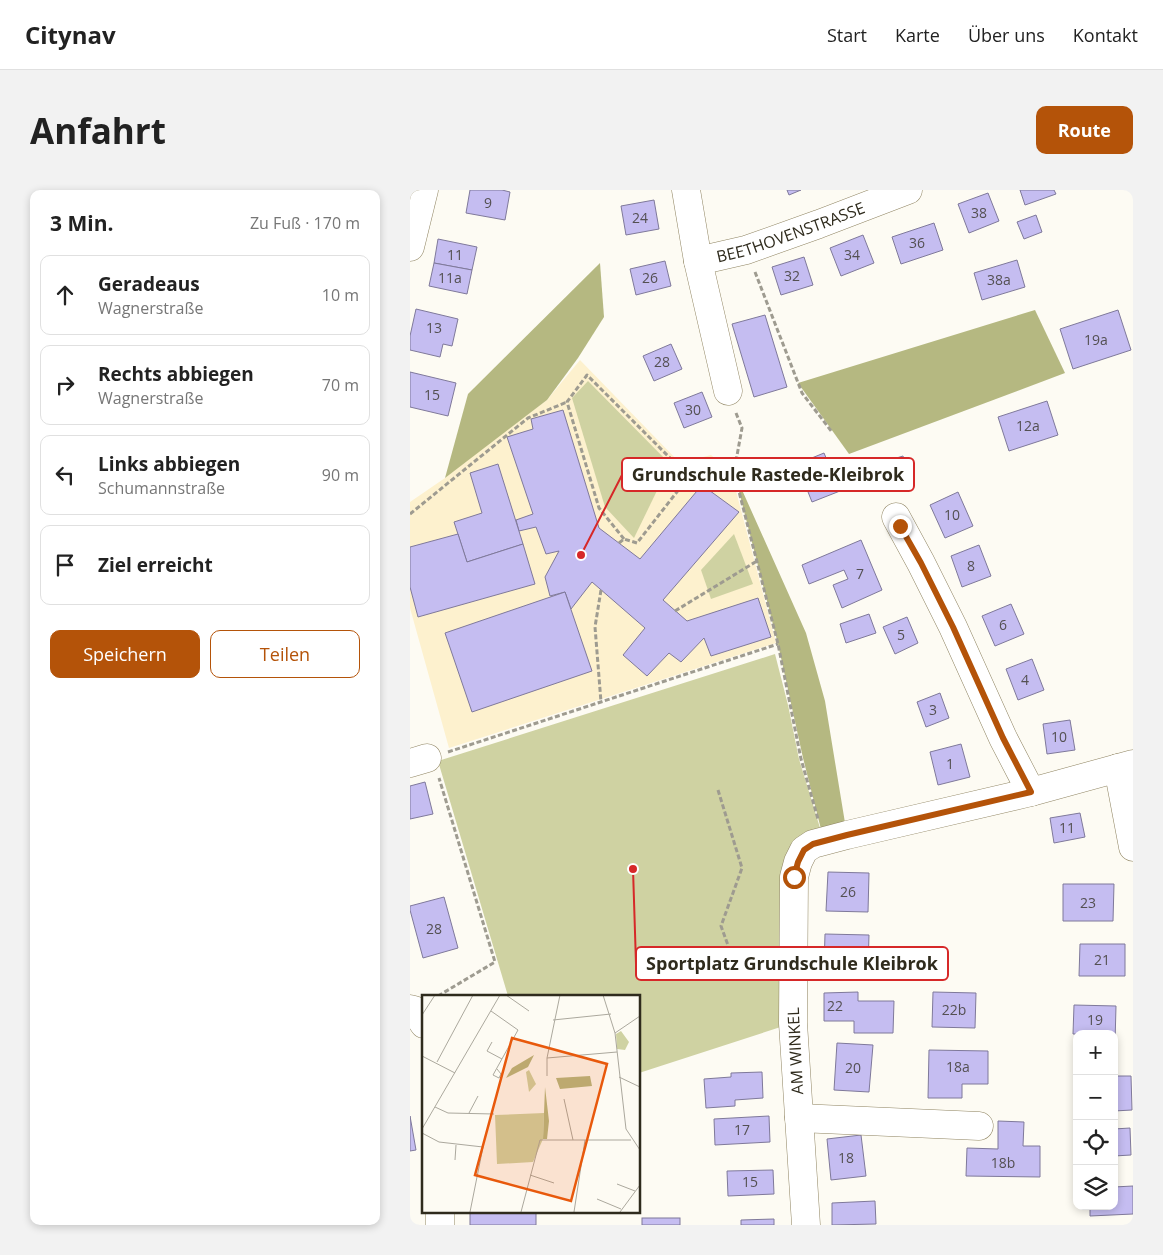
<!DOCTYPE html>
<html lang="de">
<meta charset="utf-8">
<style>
:root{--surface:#fff;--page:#f2f2f2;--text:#222;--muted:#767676;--line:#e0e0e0;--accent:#b45309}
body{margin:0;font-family:"Open Sans",sans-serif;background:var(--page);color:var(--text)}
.controls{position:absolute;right:15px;bottom:15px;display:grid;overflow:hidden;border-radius:10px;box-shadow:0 2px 8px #0003}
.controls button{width:45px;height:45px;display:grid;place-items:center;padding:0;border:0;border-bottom:1px solid var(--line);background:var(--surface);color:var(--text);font:25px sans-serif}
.stop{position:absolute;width:15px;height:15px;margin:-11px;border:4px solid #b45309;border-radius:50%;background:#fff}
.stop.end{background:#b45309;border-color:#fff;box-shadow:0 1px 5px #0008}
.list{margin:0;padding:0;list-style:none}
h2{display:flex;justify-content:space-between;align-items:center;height:65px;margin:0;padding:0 20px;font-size:21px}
h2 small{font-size:16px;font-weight:400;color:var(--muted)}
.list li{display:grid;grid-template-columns:32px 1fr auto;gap:15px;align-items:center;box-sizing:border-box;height:80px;margin:0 10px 10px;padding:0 10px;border:1px solid var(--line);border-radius:10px}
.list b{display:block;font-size:19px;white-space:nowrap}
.list p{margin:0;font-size:16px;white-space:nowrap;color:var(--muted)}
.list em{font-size:16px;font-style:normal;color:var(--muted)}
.actions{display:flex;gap:10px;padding:15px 20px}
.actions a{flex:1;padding:11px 0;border:1px solid var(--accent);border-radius:10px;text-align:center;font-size:18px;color:var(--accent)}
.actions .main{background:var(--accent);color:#fff}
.icon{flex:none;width:28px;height:28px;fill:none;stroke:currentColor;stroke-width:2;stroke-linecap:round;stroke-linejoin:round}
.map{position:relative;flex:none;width:723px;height:1035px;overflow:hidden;border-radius:10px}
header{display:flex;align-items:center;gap:30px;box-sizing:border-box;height:70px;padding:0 25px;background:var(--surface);border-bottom:1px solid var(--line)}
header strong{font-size:24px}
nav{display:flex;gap:28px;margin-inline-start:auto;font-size:18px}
.intro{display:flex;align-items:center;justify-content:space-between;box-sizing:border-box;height:120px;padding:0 30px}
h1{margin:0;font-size:35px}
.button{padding:12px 22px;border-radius:10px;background:var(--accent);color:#fff;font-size:18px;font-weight:700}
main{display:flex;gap:30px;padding:0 30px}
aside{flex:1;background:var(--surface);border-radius:10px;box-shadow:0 2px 8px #0003}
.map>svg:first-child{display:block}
.built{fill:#fdf1ce}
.green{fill:#cfd2a2}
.forest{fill:#b5b881}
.building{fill:#c5bdf1;stroke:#7f799a}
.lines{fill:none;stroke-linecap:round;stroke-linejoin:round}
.minor-casing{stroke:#908563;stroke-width:29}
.path{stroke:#9e9b90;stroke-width:3;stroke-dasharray:5 2.5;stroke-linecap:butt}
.minor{stroke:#fff;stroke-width:28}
.route{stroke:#b45309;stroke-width:6}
.labels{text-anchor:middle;stroke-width:5;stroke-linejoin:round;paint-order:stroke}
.number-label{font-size:14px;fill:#545052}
.street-label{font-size:16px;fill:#2f2b1d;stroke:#fff}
.inset-road{fill:none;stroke:#aba89d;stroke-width:1}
.view{fill:#e8590c;fill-opacity:0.15;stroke:#e8590c;stroke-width:2.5}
.inset-edge{fill:none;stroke:#2f2b1d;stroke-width:2.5}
.leader{fill:none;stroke:#d62828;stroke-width:2}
.callout-dot{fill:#d62828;stroke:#fff;stroke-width:2}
.callout{fill:#fff;stroke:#d62828;stroke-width:2}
.callout-label{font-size:18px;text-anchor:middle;font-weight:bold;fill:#2f2b1d}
</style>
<header>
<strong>Citynav</strong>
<nav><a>Start</a><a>Karte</a><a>Über uns</a><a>Kontakt</a></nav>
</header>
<div class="intro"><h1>Anfahrt</h1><a class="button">Route</a></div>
<main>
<aside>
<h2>3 Min.<small>Zu Fuß · 170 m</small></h2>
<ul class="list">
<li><svg class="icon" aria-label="ahead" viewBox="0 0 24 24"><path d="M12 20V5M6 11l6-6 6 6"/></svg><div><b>Geradeaus</b><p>Wagnerstraße</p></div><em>10 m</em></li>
<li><svg class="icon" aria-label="right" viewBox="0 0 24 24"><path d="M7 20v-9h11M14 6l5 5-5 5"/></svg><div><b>Rechts abbiegen</b><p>Wagnerstraße</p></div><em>70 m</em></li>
<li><svg class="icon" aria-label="left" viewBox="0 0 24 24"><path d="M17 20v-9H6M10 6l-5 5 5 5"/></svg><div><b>Links abbiegen</b><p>Schumannstraße</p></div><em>90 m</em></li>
<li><svg class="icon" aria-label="arrive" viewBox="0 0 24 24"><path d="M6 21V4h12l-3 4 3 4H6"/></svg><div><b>Ziel erreicht</b></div></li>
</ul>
<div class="actions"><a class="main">Speichern</a><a>Teilen</a></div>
</aside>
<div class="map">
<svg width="723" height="1035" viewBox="0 0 723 1035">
<rect width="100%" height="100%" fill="#fdfbf3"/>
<!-- built -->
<path class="built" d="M 170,170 L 270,273 L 301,265 L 321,282 L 366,453 L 39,558 L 0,418 L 0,312 L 35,288 L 56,270 L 137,210 Z"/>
<!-- green -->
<g class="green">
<path d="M 178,191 L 260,274 L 224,348 L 195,317 L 162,208 Z"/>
<path d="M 324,344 L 343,394 L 301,409 L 291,380 Z"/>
<path d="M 365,464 L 378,515 L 389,569 L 414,651 L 394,660 L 383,833 L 229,883 L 229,806 L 98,806 L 28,571 Z"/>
</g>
<!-- forest -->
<g class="forest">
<path d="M 190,73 L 194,127 L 168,168 L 137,210 L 35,288 L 58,204 Z"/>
<path d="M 625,120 L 655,183 L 439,264 L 388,193 Z"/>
<path d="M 324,282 L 396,443 L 415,511 L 437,645 L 414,651 L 393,568 L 368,454 Z"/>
</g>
<!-- building -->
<g class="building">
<path d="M 60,0 L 92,0 L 100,2 L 95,30 L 56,23 Z"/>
<path d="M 377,0 L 391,0 L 379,5 Z"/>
<path d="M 610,0 L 644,0 L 646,4 L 615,15 Z"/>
<path d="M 578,3 L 589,31 L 559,43 L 548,14 Z"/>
<path d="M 244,10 L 249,39 L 216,45 L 211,16 Z"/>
<path d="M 626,25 L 632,42 L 614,49 L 607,32 Z"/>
<path d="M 524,33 L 533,60 L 491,74 L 482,47 Z"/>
<path d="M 453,45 L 464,73 L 431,86 L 420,58 Z"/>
<path d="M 28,49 L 67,57 L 62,80 L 24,73 Z"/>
<path d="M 394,67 L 403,95 L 371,105 L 362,77 Z"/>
<path d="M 607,70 L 615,97 L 572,110 L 564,83 Z"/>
<path d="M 255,71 L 261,96 L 226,105 L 220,79 Z"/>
<path d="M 24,73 L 62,80 L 57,104 L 19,96 Z"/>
<path d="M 6,119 L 48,129 L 42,156 L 33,154 L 30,167 L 0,160 L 0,146 Z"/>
<path d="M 708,120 L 721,160 L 663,179 L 650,139 Z"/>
<path d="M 355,125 L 377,197 L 344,207 L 322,134 Z"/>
<path d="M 261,154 L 272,179 L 244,191 L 233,166 Z"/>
<path d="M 0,182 L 46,193 L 38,226 L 0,217 Z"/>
<path d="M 292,202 L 302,227 L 274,238 L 264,213 Z"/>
<path d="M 637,211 L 648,245 L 599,261 L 588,227 Z"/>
<path d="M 153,220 L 189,338 L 230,369 L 292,295 L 329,322 L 253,410 L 277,431 L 348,408 L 361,447 L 301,466 L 294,448 L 271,472 L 259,463 L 237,486 L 213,465 L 235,438 L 182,392 L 161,419 L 155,402 L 140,406 L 135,387 L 149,361 L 136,364 L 126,337 L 109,341 L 106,330 L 123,324 L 97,247 L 123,239 L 121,229 Z"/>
<path d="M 414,263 L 430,301 L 402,312 L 387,274 Z"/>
<path d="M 493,266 L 501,291 L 475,299 L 467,274 Z"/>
<path d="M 88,274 L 113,354 L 57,372 L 44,332 L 72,323 L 60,283 Z"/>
<path d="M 548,302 L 563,336 L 535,348 L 520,315 Z"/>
<path d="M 48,344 L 57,372 L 113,354 L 125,394 L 8,427 L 0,397 L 0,357 Z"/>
<path d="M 451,350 L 472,400 L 432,418 L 423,395 L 438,389 L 434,380 L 399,394 L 392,375 Z"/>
<path d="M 569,355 L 581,386 L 552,397 L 541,366 Z"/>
<path d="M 155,402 L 182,481 L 62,522 L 35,443 Z"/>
<path d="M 601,414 L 614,444 L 585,456 L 572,426 Z"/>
<path d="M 459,424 L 466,443 L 436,453 L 430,434 Z"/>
<path d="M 497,427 L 508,453 L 485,464 L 473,437 Z"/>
<path d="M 622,469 L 634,500 L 608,510 L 596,479 Z"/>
<path d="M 530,503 L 539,528 L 516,537 L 507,512 Z"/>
<path d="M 660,530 L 665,560 L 637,564 L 633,534 Z"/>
<path d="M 551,554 L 560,587 L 528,595 L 520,562 Z"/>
<path d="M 15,592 L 23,624 L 0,629 L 0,596 Z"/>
<path d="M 670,623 L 675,647 L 644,653 L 640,628 Z"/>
<path d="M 418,682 L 459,683 L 458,722 L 416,721 Z"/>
<path d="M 653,694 L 704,694 L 703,731 L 653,731 Z"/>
<path d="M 34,707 L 48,758 L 13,768 L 0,720 L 0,716 Z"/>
<path d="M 415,744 L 459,745 L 458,778 L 414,778 Z"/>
<path d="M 670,754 L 715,754 L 715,786 L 669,786 Z"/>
<path d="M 448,802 L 448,811 L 484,811 L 483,843 L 444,843 L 444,831 L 414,831 L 414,803 Z"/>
<path d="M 523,802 L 566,803 L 565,838 L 522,837 Z"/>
<path d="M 664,815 L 706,816 L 705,853 L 704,853 L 704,844 L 663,844 Z"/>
<path d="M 427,853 L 463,855 L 459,902 L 424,900 Z"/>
<path d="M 519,860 L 578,861 L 578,894 L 552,894 L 552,908 L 518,908 Z"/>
<path d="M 352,882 L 353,908 L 325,910 L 325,916 L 296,918 L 294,889 L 321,887 L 321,883 Z"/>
<path d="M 704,886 L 721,886 L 722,920 L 704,921 Z"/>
<path d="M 0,926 L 6,960 L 0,961 Z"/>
<path d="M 359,926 L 360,952 L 305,955 L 304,929 Z"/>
<path d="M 588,931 L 614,932 L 613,956 L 630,956 L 630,987 L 556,986 L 557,958 L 588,959 Z"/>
<path d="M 720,938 L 721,965 L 704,966 L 704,939 Z"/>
<path d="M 451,945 L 456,986 L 421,990 L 417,949 Z"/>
<path d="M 363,980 L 364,1004 L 318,1006 L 317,981 Z"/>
<path d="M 723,996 L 723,1024 L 680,1026 L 680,1016 L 704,1016 L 704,997 Z"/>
<path d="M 465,1011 L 466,1034 L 422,1035 L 422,1013 Z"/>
<rect x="60" y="1021" width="66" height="14"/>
<rect x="232" y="1028" width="38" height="7"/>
<path d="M 364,1029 L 364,1035 L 331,1035 L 331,1030 Z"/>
</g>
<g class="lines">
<!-- minor casing -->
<g class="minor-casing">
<g id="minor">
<path id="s1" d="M 276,0 L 288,71 L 336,60 L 409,34 L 498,0"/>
<path d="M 0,57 L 14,0"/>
<path d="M 288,71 L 318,201"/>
<path d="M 486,327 L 511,373 L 543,437 L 593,548 L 621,602"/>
<path d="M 0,573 L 17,568"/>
<path d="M 708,578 L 723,657"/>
<path d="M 0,819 L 4,820 L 14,834"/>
<path d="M 389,928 L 569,936"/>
<path d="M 30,1021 L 30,1035"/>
<path d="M 396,1035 L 383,833 L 384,687 L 388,672 L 394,660 L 403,654 L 437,645 L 621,602 L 723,574"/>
</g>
</g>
<!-- path -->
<g class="path">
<path d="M 345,82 L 392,203 L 422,242"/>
<path d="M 326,223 L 332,238 L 324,282 L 368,454 L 391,569 L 408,629"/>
<path d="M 0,324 L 118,228 L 157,212"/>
<path d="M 214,349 L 189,318 L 157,212 L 177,185 L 265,273 L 270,298"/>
<path d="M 209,353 L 214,349 L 227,353 L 270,298 L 289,289 L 324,282"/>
<path d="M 191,400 L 185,437 L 191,512"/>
<path d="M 265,421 L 347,371"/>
<path d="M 38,562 L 368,454"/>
<path d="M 308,600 L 332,678 L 311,736 L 328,783 L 359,785"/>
<path d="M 28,806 L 85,772 L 29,588"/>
</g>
<!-- minor -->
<use href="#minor" class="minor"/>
</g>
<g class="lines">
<!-- route -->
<path class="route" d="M 384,687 L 388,672 L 394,660 L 403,654 L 437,645 L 621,602 L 593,548 L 543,437 L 511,373 L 490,336"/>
</g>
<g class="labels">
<!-- number labels -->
<g class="number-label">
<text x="78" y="18">9</text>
<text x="569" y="28">38</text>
<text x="230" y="33">24</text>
<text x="507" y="58">36</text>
<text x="45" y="70">11</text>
<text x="442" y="70">34</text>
<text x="382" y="91">32</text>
<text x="40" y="93">11a</text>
<text x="240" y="93">26</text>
<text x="589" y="95">38a</text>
<text x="24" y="143">13</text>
<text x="686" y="155">19a</text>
<text x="252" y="177">28</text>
<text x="22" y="210">15</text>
<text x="283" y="225">30</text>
<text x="618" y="241">12a</text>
<text x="542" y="330">10</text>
<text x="561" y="381">8</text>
<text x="450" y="389">7</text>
<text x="593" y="440">6</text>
<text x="491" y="450">5</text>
<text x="615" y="495">4</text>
<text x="523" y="525">3</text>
<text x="649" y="552">10</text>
<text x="540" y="579">1</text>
<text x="657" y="643">11</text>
<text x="438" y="707">26</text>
<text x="678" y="718">23</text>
<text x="24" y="744">28</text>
<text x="692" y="775">21</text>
<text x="425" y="821">22</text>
<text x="544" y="825">22b</text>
<text x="685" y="835">19</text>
<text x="548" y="882">18a</text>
<text x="443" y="883">20</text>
<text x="332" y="945">17</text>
<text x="436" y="973">18</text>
<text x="593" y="978">18b</text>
<text x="340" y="997">15</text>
</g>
<!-- street labels -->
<g class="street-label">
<text dy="6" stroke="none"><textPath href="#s1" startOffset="169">BEETHOVENSTRASSE</textPath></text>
<text transform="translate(385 861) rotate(-93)" y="6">AM WINKEL</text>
</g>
</g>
<!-- overview -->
<g transform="translate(12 805)">
<rect width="218" height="218" fill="#fdfbf3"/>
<path d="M 199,36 L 207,47 L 203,55 L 195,54 L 194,39 ZM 107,75 L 114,89 L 107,97 L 104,77 ZM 122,118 L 121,144 L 111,167 L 75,169 L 73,120 Z" fill="#cfd2a2"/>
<path d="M 112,60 L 106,72 L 84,83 L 90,73 ZM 168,81 L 170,91 L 138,94 L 134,83 ZM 123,92 L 127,126 L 125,144 L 121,144 Z" fill="#b5b881"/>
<path class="inset-road" d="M 84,0 L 107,16M 138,0 L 125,63 L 195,57M 181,0 L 193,38 L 204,134 L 218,155M 69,16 L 96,35 L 71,80 L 77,83 L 79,79 L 75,74M 0,20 L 13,0M 131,25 L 189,19M 193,38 L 218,21M 70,47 L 65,56 L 80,64M 0,61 L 33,78M 15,67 L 51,0M 125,81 L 125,63M 197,82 L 218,92M 142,104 L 151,145M 13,112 L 26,118 L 72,119M 47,118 L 56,101M 0,134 L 78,0M 0,138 L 17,147 L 61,152 L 48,217M 33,165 L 34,150M 108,180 L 132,188M 195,189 L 213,196M 175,204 L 199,214M 99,217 L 118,145 L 209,145M 152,217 L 163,145M 198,217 L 218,190"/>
<path class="view" d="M 90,43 L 185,69 L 149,206 L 53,180 Z"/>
<rect width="218" height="218" class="inset-edge"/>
</g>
<!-- callouts -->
<path class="leader" d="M171 365L212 285M223 679L226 774"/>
<g class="callout-dot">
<circle cx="171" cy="365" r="5"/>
<circle cx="223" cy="679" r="5"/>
</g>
<g class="callout">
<rect x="212" y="268" width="292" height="33" rx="5"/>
<rect x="226" y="757" width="312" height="33" rx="5"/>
</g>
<g class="callout-label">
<text x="358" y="291">Grundschule Rastede-Kleibrok</text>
<text x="382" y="780">Sportplatz Grundschule Kleibrok</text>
</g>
</svg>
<div class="controls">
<button>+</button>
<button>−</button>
<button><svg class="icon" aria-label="locate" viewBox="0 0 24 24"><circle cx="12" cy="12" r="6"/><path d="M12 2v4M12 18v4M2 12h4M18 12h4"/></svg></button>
<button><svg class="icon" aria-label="layers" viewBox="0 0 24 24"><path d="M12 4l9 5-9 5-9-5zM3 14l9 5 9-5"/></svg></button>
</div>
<div class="stop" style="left:384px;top:687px"></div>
<div class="stop end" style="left:490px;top:336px"></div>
</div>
</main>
